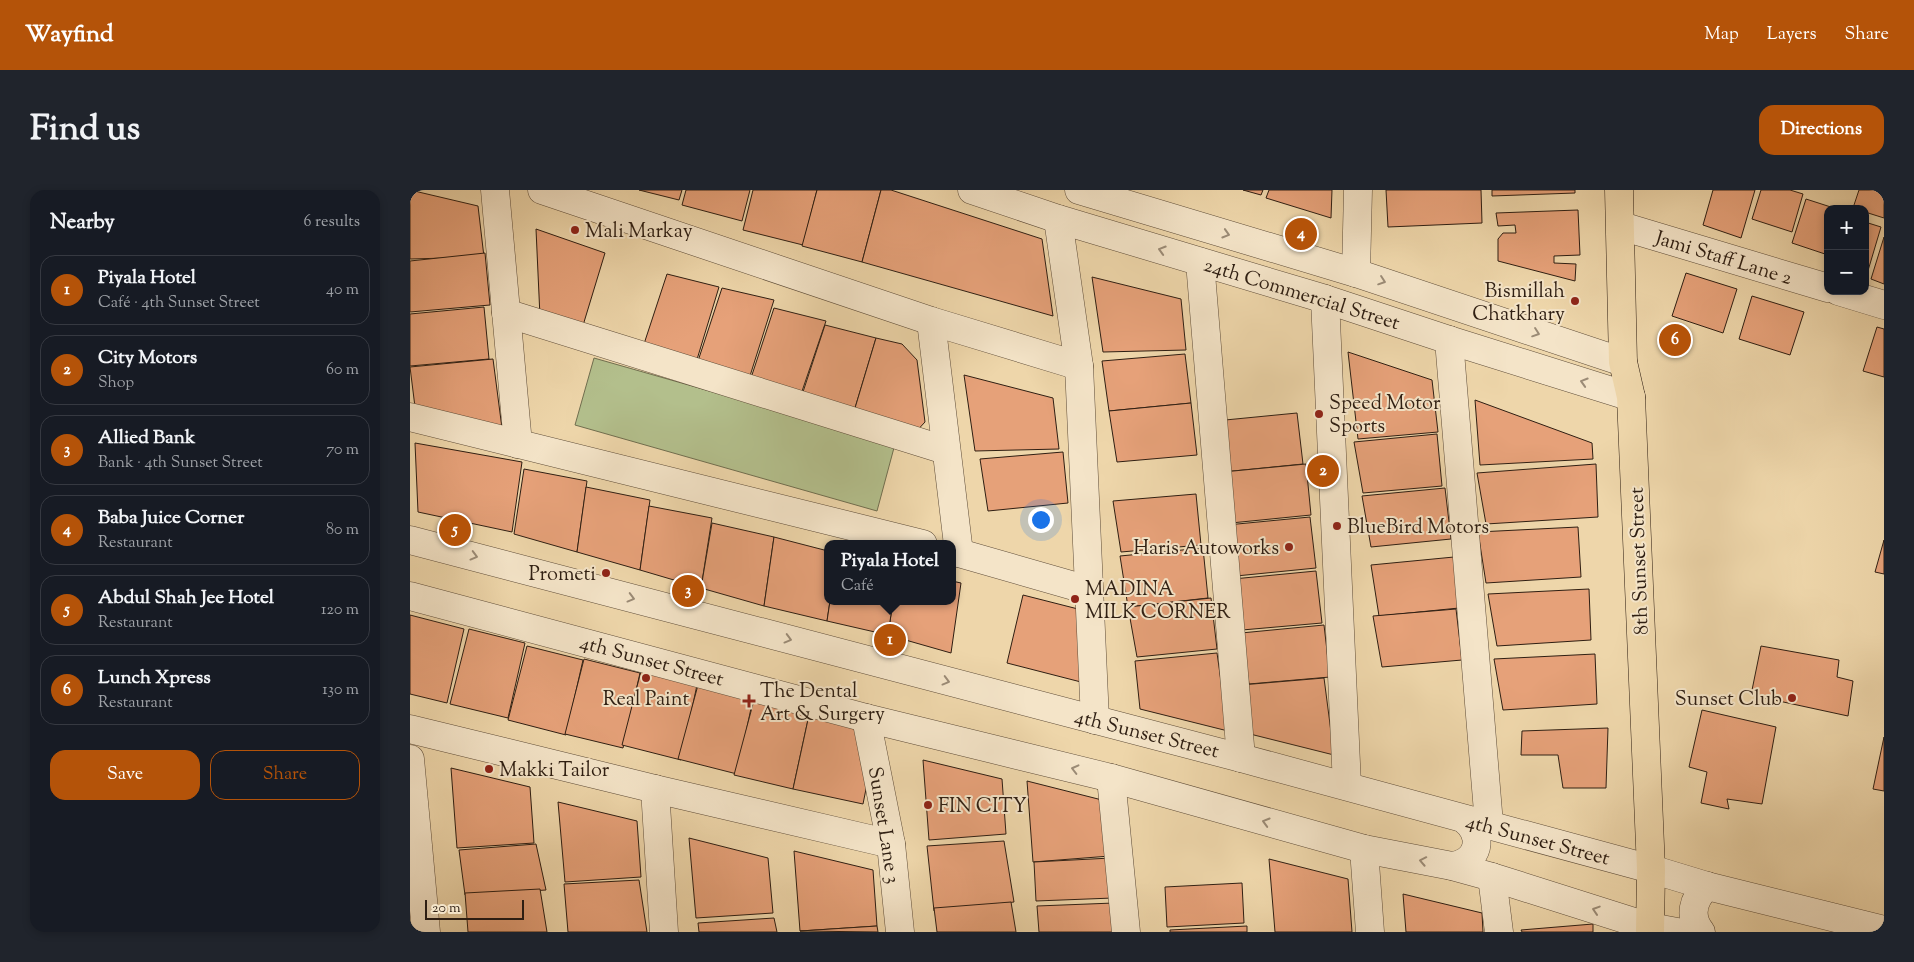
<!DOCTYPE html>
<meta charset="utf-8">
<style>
:root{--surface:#171b24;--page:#20242c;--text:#f1f3f6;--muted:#9ea1a6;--line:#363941;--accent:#b45309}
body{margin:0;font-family:"Sorts Mill Goudy",serif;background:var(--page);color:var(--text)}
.controls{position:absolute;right:15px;top:15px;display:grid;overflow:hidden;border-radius:10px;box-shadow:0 2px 8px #0003}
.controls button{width:45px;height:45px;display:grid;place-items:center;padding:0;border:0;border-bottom:1px solid var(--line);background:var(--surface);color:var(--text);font:25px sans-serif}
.scale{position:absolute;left:15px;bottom:12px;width:99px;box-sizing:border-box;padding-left:5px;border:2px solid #2e1e12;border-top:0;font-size:14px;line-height:18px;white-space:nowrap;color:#2e1e12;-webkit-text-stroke:4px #f4e4c8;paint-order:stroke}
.you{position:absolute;left:630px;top:329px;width:18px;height:18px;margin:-12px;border:4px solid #fff;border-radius:50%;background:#1a73e8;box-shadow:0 0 0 8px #1a73e833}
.badge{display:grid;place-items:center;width:32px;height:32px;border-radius:50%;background:var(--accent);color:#fff;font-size:16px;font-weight:700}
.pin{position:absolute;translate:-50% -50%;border:2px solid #fff;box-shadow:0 1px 5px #0006}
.popup{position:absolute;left:414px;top:350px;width:132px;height:65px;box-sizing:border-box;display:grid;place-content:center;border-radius:10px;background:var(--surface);filter:drop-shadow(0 1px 4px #0005);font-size:16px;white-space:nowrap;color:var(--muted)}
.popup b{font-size:19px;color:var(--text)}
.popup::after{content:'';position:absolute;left:50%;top:100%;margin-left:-10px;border:10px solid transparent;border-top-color:var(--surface)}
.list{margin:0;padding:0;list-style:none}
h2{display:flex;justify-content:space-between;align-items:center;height:65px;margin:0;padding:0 20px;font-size:21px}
h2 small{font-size:16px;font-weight:400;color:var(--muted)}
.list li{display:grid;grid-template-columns:32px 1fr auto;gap:15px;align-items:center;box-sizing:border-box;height:70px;margin:0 10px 10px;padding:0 10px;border:1px solid var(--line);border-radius:15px}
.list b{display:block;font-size:19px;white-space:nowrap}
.list p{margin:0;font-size:16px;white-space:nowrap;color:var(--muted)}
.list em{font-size:16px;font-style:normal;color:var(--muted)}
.actions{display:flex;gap:10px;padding:15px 20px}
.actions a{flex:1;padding:11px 0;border:1px solid var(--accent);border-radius:15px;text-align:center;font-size:18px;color:var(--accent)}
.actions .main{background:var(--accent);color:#fff}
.map{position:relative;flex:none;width:1474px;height:742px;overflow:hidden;border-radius:15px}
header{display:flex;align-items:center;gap:30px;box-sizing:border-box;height:70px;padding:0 25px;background:var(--accent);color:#fff}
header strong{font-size:24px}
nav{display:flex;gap:28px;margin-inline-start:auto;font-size:18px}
.intro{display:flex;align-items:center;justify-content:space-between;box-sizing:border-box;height:120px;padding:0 30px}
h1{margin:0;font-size:35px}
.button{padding:12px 22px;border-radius:15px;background:var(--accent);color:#fff;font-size:18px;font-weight:700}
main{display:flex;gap:30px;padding:0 30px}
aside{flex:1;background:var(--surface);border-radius:15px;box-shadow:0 2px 8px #0003}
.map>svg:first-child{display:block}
.green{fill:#b3bf8c;stroke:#706e4f}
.building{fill:#e6a179;stroke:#2e1e12}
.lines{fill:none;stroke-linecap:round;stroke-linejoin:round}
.minor-casing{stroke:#5e4c38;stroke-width:29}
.major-casing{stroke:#2e1e12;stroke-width:29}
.minor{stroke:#f4e4c8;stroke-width:28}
.major{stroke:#eed6aa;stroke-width:28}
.oneway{stroke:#9b8b76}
.poi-dot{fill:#8f2418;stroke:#f4e4c8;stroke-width:2}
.labels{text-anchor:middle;stroke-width:4;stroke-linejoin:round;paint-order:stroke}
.poi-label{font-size:20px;fill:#2e1e12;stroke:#f4e4c8;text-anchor:start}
.street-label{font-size:20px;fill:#2e1e12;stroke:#f4e4c8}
</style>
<header>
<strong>Wayfind</strong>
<nav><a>Map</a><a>Layers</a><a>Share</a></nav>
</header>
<div class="intro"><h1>Find us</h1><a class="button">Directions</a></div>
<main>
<aside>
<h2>Nearby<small>6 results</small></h2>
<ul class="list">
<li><span class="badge">1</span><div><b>Piyala Hotel</b><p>Café · 4th Sunset Street</p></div><em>40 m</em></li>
<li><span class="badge">2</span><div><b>City Motors</b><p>Shop</p></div><em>60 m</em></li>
<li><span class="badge">3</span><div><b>Allied Bank</b><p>Bank · 4th Sunset Street</p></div><em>70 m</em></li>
<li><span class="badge">4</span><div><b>Baba Juice Corner</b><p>Restaurant</p></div><em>80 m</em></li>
<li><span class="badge">5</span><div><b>Abdul Shah Jee Hotel</b><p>Restaurant</p></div><em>120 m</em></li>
<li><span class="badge">6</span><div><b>Lunch Xpress</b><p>Restaurant</p></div><em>130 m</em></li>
</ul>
<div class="actions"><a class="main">Save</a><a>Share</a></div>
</aside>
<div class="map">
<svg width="1474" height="742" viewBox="0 0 1474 742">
<rect width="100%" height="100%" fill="#eed6aa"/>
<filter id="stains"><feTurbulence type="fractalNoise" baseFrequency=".004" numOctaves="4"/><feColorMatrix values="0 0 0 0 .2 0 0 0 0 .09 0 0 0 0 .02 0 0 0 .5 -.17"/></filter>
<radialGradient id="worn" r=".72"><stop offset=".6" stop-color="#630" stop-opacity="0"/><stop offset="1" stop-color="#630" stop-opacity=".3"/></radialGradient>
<!-- green -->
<path class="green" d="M 184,168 L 485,254 L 467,321 L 165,235 Z"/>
<!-- building -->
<g class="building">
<path d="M 0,0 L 68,16 L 74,67 L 0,69 Z"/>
<path d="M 229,0 L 272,0 L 269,10 Z"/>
<path d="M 276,0 L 340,0 L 332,31 L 272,15 Z"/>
<path d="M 343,0 L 407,0 L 393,55 L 333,40 Z"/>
<path d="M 407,0 L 471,0 L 452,72 L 392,56 Z"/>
<path d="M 471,0 L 481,0 L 632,49 L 643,126 L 452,72 Z"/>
<path d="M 833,0 L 853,0 L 851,5 Z"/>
<path d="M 859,0 L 922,0 L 921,28 L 856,8 Z"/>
<path d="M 976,0 L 1071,0 L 1072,33 L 978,37 Z"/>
<path d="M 1082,0 L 1165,0 L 1165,3 L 1082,6 Z"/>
<path d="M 1303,0 L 1345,0 L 1331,48 L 1293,35 Z"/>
<path d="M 1351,0 L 1380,0 L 1393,4 L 1382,42 L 1342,29 Z"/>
<path d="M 1449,0 L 1474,0 L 1474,28 L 1455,22 L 1455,19 L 1443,18 Z"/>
<path d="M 1396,9 L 1427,19 L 1418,19 L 1418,65 L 1382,53 Z"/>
<path d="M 1168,20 L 1170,65 L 1144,66 L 1144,73 L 1166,74 L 1165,91 L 1088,71 L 1088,49 L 1093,43 L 1106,43 L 1105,35 L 1088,36 L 1086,23 Z"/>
<path d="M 1455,32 L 1471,37 L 1457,84 L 1455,83 Z"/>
<path d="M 126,39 L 195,63 L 171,142 L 130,127 Z"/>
<path d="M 1474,47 L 1474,94 L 1461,89 Z"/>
<path d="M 75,63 L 80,115 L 0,122 L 0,71 Z"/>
<path d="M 1276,83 L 1327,99 L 1313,143 L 1262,126 Z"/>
<path d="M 257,84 L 309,97 L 285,176 L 232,160 Z"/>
<path d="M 682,87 L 771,109 L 776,160 L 693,162 Z"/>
<path d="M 312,98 L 364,110 L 339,189 L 287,174 Z"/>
<path d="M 1342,106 L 1394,122 L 1380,165 L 1329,149 Z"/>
<path d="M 74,117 L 79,169 L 0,176 L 0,124 Z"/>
<path d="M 364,118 L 416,131 L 389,210 L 339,194 Z"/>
<path d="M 415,135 L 466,148 L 442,228 L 390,211 Z"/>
<path d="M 1467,137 L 1474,139 L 1474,187 L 1453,181 Z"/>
<path d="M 466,148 L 492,154 L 507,170 L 515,232 L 502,246 L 442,228 Z"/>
<path d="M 938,162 L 1022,190 L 1028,242 L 948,249 Z"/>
<path d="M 775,164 L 781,213 L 699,221 L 692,171 Z"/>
<path d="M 83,169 L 93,246 L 6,225 L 0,177 Z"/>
<path d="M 554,185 L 643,208 L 649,259 L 565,261 Z"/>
<path d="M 1065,210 L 1182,253 L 1183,269 L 1070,275 Z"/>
<path d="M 781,213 L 787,265 L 707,272 L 699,221 Z"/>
<path d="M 887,223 L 893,274 L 813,282 L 805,231 Z"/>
<path d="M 1027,244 L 1032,296 L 953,303 L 944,252 Z"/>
<path d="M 5,253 L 112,272 L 102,342 L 8,322 Z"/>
<path d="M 653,262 L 658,313 L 578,321 L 570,269 Z"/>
<path d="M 896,274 L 901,325 L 821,333 L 813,282 Z"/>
<path d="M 1186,274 L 1188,327 L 1076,334 L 1067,283 Z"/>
<path d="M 114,279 L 177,291 L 167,362 L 104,344 Z"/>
<path d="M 176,297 L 240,310 L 230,380 L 167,362 Z"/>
<path d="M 1035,298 L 1041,349 L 961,357 L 952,306 Z"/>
<path d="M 786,304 L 791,355 L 711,362 L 703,311 Z"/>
<path d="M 239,316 L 302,328 L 291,398 L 230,380 Z"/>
<path d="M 900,327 L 906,378 L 826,386 L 817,335 Z"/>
<path d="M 302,333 L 364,347 L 354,416 L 291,398 Z"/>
<path d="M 1168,337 L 1171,387 L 1076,393 L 1068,342 Z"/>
<path d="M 364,347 L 418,361 L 418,411 L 420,411 L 417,431 L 354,416 Z"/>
<path d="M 1474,350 L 1474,384 L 1465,382 Z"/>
<path d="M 793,358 L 798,408 L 718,417 L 710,366 Z"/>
<path d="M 1044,367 L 1049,418 L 969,426 L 961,375 Z"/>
<path d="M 906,381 L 912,433 L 832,440 L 823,389 Z"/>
<path d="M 542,391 L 551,393 L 541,463 L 478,445 L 483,411 L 542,411 Z"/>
<path d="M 1179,399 L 1181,450 L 1087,456 L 1078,404 Z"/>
<path d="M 613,405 L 668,419 L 671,492 L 597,473 Z"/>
<path d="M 801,408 L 807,459 L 727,467 L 718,417 Z"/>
<path d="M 420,411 L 483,411 L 478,445 L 417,431 Z"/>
<path d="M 1046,419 L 1052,470 L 972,477 L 963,426 Z"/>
<path d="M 0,425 L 54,439 L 37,513 L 0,504 Z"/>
<path d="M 914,435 L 920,487 L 839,494 L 831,443 Z"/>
<path d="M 59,439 L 115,453 L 98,528 L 40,514 Z"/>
<path d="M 117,456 L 173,470 L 156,545 L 98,530 Z"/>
<path d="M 1351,456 L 1429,470 L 1427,487 L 1443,491 L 1438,526 L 1341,505 Z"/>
<path d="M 807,463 L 818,541 L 730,519 L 725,471 Z"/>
<path d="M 1185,464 L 1187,514 L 1093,520 L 1084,469 Z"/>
<path d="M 174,469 L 230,483 L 213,558 L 155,544 Z"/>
<path d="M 231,481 L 287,495 L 271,570 L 212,555 Z"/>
<path d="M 914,488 L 924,565 L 836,543 L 831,495 Z"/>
<path d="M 288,495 L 343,509 L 327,584 L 268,569 Z"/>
<path d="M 344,510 L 399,525 L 383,599 L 324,585 Z"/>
<path d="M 1292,520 L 1366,537 L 1352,614 L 1317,609 L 1319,619 L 1291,613 L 1297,582 L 1279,577 Z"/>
<path d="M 399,525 L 450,534 L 458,589 L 453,614 L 383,599 Z"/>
<path d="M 1198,538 L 1196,598 L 1153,598 L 1148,565 L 1111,565 L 1112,541 Z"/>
<path d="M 1474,547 L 1474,601 L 1463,599 Z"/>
<path d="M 513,570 L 592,589 L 596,644 L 519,650 Z"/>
<path d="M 41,578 L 120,597 L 124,653 L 47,658 Z"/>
<path d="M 617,591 L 696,611 L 700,666 L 623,672 Z"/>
<path d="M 148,612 L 227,631 L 231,687 L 155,692 Z"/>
<path d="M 279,648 L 358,668 L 363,723 L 286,728 Z"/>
<path d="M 594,651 L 604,712 L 524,721 L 517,656 Z"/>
<path d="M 126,654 L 136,700 L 55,705 L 49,660 Z"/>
<path d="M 384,661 L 463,680 L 467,736 L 390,741 Z"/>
<path d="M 701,668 L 703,708 L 626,711 L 624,672 Z"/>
<path d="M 859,669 L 938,689 L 942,742 L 865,742 Z"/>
<path d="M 229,690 L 237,742 L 158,742 L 154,694 Z"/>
<path d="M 832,693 L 834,733 L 757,737 L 755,697 Z"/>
<path d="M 130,699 L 137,742 L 58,742 L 55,703 Z"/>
<path d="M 993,704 L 1072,723 L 1073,742 L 996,742 Z"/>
<path d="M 601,712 L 606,742 L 527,742 L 524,718 Z"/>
<path d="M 704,713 L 706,742 L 629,742 L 627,716 Z"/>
<path d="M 364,728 L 367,742 L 289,742 L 288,733 Z"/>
<path d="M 1183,734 L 1183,742 L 1112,742 L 1111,740 Z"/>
<path d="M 467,736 L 468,742 L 390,741 Z"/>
<path d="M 837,736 L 837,742 L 760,742 L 760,740 Z"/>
</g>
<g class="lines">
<!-- minor casing -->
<g class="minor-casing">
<g id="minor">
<path d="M 85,0 L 108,254"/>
<path d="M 132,0 L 521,131 L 669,176"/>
<path d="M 562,0 L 648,29 L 915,109 L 1039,150 L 1221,207"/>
<path d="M 669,0 L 946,83 L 1213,172"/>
<path d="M 648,29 L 669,176 L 685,530"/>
<path d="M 1211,36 L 1418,98"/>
<path d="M 790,72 L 831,568"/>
<path d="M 946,83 L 948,0"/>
<path d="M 1428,101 L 1474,115"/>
<path d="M 915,109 L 937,596"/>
<path d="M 96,123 L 535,260"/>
<path d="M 521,131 L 549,363"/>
<path d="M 1039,150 L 1079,634"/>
<path d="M 0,227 L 513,354"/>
<path d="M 0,350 L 831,568 L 1241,679 L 1297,696 L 1474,740"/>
<path d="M 542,361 L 678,400"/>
<path d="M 0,406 L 456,528 L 701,588 L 954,659 L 1042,676 L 1082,687 L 1240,737 L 1267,742"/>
<path d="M 456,528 L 481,654 L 490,742"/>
<path d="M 0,539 L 245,599 L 481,654"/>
<path d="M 0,569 L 16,742"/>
<path d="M 701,588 L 716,742"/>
<path d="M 245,599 L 254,742"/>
<path d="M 954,659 L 960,742"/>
<path d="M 1042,676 C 1069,672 1075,646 1054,629"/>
<path d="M 1082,687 L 1089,742"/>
<path d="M 1291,742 C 1278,726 1283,709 1297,696"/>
</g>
</g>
<!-- major casing -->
<g class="major-casing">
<path id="major" d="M 1209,0 L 1213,172 L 1221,207 L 1241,679 L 1240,742"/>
</g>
<!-- minor -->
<use href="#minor" class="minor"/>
<!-- major -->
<use href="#major" class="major"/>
</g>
<!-- one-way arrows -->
<defs><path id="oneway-chevron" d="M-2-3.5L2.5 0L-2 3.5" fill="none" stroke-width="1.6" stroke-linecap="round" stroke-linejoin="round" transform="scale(1.25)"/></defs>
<g class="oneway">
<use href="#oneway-chevron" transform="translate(816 44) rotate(17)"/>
<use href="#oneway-chevron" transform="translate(752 60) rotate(-163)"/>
<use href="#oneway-chevron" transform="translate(972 91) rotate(19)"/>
<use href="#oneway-chevron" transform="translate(1126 143) rotate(19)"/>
<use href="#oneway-chevron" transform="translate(1174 192) rotate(-163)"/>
<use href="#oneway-chevron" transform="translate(64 366) rotate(15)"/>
<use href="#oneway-chevron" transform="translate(221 408) rotate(15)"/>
<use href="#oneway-chevron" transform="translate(378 449) rotate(15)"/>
<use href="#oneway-chevron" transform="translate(536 491) rotate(15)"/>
<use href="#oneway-chevron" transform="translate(665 579) rotate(-166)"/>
<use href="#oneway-chevron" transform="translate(856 632) rotate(-164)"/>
<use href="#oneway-chevron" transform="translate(1013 671) rotate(-169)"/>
<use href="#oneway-chevron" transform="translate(1186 720) rotate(-162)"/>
</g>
<!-- markers -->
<g class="poi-dot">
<circle cx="165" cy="40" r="5"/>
<circle cx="1165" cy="111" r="5"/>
<circle cx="909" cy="224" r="5"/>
<circle cx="927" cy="336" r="5"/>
<circle cx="879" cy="357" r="5"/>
<circle cx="196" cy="383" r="5"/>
<circle cx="665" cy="409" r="5"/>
<circle cx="236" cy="488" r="5"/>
<circle cx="1382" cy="508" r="5"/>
<path d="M336.5 503.5h5v5h5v5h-5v5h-5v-5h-5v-5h5z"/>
<circle cx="79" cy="579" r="5"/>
<circle cx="518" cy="615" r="5"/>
</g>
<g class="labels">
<!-- poi labels -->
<g class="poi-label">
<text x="175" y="47">Mali Markay</text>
<text x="1155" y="107" text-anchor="end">Bismillah<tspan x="1155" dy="23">Chatkhary</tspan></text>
<text x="919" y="219">Speed Motor<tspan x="919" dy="23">Sports</tspan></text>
<text x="937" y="343">BlueBird Motors</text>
<text x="869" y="364" text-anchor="end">Haris Autoworks</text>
<text x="186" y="390" text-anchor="end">Prometi</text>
<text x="675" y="405">MADINA<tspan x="675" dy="23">MILK CORNER</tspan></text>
<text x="350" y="507">The Dental<tspan x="350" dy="23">Art &amp; Surgery</tspan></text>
<text x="236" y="515" text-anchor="middle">Real Paint</text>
<text x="1372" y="515" text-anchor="end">Sunset Club</text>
<text x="89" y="586">Makki Tailor</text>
<text x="528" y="622">FIN CITY</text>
</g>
<!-- street labels -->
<g class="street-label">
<text transform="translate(1314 67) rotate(17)" y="7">Jami Staff Lane 2</text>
<text transform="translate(892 103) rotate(17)" y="7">24th Commercial Street</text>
<text transform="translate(1228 371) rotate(-92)" y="7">8th Sunset Street</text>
<text transform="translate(242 470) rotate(15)" y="7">4th Sunset Street</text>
<text transform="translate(737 543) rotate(14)" y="7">4th Sunset Street</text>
<text transform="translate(475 635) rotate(81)" y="7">Sunset Lane 3</text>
<text transform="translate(1128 649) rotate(15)" y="7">4th Sunset Street</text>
</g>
</g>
<rect width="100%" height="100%" filter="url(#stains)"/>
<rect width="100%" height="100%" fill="url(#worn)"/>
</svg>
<div class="controls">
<button>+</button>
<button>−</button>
</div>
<div class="scale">20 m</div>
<div class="you"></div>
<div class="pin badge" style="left:480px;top:450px">1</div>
<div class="popup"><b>Piyala Hotel</b>Café</div>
<div class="pin badge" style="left:913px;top:281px">2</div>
<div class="pin badge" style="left:278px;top:401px">3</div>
<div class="pin badge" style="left:891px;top:44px">4</div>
<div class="pin badge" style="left:45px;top:340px">5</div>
<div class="pin badge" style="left:1265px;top:150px">6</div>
</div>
</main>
